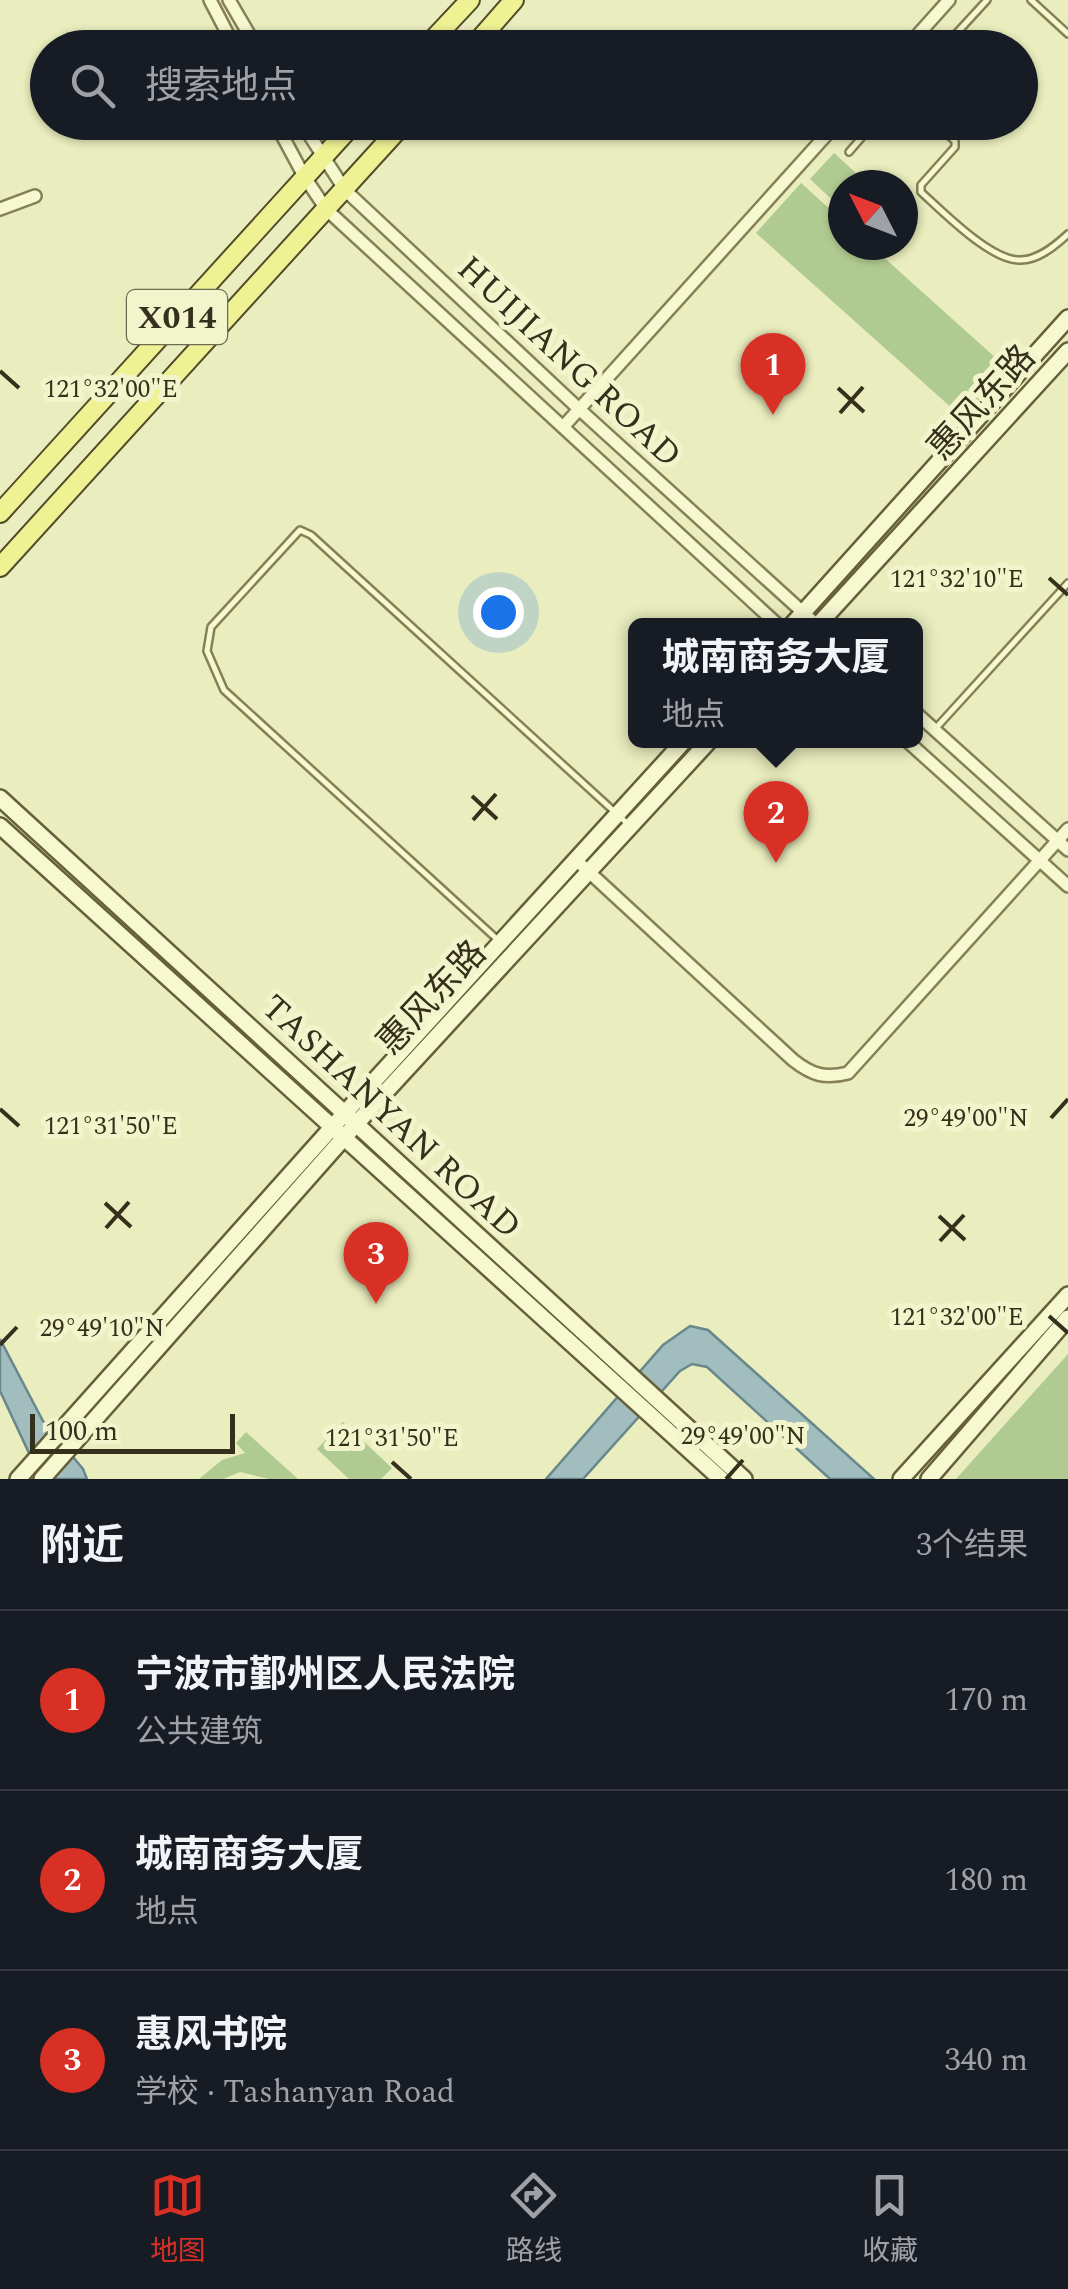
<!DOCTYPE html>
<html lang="zh">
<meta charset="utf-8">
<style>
:root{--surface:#171b24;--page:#20242c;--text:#f1f3f6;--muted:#9ea1a6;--line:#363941;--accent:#d93025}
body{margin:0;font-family:Spectral,"Noto Sans SC",serif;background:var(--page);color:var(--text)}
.compass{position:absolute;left:828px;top:170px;width:90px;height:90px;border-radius:50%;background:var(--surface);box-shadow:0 2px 8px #0004;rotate:312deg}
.scale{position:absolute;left:30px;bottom:25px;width:205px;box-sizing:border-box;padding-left:10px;border:5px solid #34301b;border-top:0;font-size:28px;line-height:35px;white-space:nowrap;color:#34301b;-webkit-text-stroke:8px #f2f5cc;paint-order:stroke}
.you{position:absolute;left:498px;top:612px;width:35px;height:35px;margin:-25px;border:8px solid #fff;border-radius:50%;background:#1a73e8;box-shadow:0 0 0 15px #1a73e833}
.badge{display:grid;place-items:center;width:65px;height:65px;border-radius:50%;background:var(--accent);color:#fff;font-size:32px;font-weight:700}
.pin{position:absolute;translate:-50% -82px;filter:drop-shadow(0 2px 5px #0008)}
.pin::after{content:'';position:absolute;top:52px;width:35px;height:30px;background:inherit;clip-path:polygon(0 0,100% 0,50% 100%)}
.popup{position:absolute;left:628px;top:618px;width:295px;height:130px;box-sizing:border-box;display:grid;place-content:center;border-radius:15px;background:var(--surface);filter:drop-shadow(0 2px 8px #0005);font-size:32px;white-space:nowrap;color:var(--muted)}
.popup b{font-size:38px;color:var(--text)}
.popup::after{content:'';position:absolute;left:50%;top:100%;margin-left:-20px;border:20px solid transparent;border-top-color:var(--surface)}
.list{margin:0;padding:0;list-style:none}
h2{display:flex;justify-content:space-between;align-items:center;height:130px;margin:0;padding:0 40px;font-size:42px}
h2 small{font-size:32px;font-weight:400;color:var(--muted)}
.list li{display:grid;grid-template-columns:65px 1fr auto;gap:30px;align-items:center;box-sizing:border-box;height:180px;padding:0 40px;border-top:2px solid var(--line)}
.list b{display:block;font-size:38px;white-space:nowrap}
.list p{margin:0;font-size:32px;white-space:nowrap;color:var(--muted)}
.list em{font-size:32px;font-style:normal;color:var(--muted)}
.icon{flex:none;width:55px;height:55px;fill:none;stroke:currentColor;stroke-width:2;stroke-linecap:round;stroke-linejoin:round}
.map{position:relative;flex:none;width:1068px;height:1479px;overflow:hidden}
.search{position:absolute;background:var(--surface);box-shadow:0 2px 8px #0004;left:30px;right:30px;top:30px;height:110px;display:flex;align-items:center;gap:25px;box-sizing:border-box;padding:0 35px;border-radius:55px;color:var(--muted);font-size:38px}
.sheet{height:670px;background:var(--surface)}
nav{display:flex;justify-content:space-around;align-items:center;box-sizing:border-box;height:140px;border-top:2px solid var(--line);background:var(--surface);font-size:28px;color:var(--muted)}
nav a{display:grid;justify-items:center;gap:5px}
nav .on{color:var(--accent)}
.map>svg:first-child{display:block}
.green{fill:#b0cb91}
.water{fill:#a1bdbe;stroke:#68888c;stroke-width:2.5}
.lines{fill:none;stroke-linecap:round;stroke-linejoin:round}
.lane-casing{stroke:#858056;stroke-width:10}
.street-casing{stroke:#858056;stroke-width:16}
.secondary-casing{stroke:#66603a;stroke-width:20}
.primary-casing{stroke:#524b2b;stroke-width:22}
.lane{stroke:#f6f8d0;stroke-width:5}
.street{stroke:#f6f8d0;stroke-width:11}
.secondary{stroke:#f6f8d0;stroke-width:15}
.primary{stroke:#eef293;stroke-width:18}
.ticks{fill:none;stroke:#34301b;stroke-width:4}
.labels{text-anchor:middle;stroke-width:10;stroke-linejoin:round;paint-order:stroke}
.shield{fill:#f2f5cc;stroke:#6d6b50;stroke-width:2.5}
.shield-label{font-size:32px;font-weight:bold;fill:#34301b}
.street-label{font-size:35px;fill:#34301b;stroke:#f2f5cc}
.ticks-label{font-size:25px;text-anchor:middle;fill:#34301b;stroke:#f2f5cc;stroke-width:10;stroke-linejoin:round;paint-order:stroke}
</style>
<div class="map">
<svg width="1068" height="1479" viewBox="0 0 1068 1479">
<rect width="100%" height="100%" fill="#eaedbd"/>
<!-- green -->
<g class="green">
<path d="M 834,153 L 869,185 L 843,185 L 843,210 L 810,179 Z"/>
<path d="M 801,183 L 843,221 L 843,245 L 870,245 L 1007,368 L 963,418 L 756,233 Z"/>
<path d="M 1068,1354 L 1068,1479 L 956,1479 Z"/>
<path d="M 343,1422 L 392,1468 L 381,1479 L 349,1479 L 317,1449 Z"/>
<path d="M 246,1432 L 298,1479 L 269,1479 L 240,1472 L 223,1479 L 199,1479 L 222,1460 L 245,1453 L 236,1443 Z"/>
</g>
<!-- water -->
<g class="water">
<path d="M 690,1326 L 708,1330 L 874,1479 L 830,1479 L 707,1367 L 692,1364 L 680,1371 L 583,1479 L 546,1479 L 663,1345 Z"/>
<path d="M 0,1339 L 43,1421 L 83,1469 L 87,1479 L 51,1479 L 29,1453 L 0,1391 Z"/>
</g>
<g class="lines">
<!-- lane casing -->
<g class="lane-casing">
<g id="lane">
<path d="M 1031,0 L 1068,34"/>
<path d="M 943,48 L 987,0"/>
<path d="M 933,122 L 955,141 L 955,147 L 921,185 L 921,192 C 942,211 990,260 1019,260 C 1037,261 1055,246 1068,234"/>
<path d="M 849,152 L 875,122"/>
<path d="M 936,728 L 1068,583"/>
<path d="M 499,941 L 224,690 L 207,651 L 211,627 L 300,530 L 311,535 L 629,825"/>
</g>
</g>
<!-- street casing -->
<g class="street-casing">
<g id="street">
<path d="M 210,0 L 235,48"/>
<path d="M 229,0 L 257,48"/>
<path d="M 906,48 L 949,0"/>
<path d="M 275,122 L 304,176 L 326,209 L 779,626"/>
<path d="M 301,122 L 345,190 L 579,409 L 818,626"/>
<path d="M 0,209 L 35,196"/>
<path d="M 563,427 L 838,122"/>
<path d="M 916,713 L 1068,850"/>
<path d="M 906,740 L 1068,886"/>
<path d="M 576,860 L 793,1060 C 812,1075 825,1079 848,1073 L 1068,829"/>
</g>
</g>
<!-- secondary casing -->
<g class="secondary-casing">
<g id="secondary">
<path d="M 791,626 L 1068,318"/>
<path d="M 817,626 L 1068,351"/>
<path d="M 0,798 L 744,1479"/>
<path d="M 0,826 L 721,1479"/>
<path d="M 18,1479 L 345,1113 L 685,740"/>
<path d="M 42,1479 L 356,1124 L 710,740"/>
<path d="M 901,1479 L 1068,1295"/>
<path d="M 929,1479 L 1068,1318"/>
</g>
</g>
<!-- primary casing -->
<g class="primary-casing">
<g id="primary">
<path d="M 425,48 L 470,0"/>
<path d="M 472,48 L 514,0"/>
<path d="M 0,513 L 355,122"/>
<path d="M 0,567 L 405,122"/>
</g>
</g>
<!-- lane -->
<use href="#lane" class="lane"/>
<!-- street -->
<use href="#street" class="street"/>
<!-- secondary -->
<use href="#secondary" class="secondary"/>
<!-- primary -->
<use href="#primary" class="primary"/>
</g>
<!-- ticks -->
<path class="ticks" d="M 0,371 L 19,388M 838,388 L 864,412M 840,413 L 863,387M 1049,578 L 1068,595M 472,796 L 497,819M 473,820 L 496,794M 0,1109 L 19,1126M 1051,1118 L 1068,1099M 105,1203 L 131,1227M 939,1216 L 965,1240M 106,1228 L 129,1202M 940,1241 L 964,1215M 1049,1316 L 1068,1333M 0,1345 L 17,1327M 392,1462 L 411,1479M 726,1479 L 743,1460"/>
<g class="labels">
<!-- shield labels -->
<rect class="shield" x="127" y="290" width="100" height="54" rx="8"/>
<g class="shield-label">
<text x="177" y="328">X014</text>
</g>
<!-- street labels -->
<g class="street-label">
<text transform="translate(570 361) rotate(43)" y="12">HUIJIANG ROAD</text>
<text transform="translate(981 402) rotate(-48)" y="12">惠风东路</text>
<text transform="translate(431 997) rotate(-47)" y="12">惠风东路</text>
<text transform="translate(392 1116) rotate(43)" y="12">TASHANYAN ROAD</text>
</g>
</g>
<g class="ticks-label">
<text x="111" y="397">121°32'00"E</text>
<text x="957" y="587">121°32'10"E</text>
<text x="966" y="1126">29°49'00"N</text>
<text x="111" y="1134">121°31'50"E</text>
<text x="957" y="1325">121°32'00"E</text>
<text x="102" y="1336">29°49'10"N</text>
<text x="743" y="1444">29°49'00"N</text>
<text x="392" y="1446">121°31'50"E</text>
</g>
</svg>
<svg class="compass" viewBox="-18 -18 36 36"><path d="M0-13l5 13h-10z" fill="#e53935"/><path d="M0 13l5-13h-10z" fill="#9ea1a6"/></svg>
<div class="scale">100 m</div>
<div class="you"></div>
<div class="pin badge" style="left:773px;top:415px">1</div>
<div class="pin badge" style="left:776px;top:863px">2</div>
<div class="popup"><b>城南商务大厦</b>地点</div>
<div class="pin badge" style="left:376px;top:1304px">3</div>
<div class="search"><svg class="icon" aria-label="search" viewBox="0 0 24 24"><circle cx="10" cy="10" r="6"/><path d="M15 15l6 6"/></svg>搜索地点</div>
</div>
<section class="sheet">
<h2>附近<small>3个结果</small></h2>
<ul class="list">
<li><span class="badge">1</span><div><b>宁波市鄞州区人民法院</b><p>公共建筑</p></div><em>170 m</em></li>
<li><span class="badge">2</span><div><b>城南商务大厦</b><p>地点</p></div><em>180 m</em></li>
<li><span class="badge">3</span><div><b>惠风书院</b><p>学校 · Tashanyan Road</p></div><em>340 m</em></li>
</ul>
</section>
<nav>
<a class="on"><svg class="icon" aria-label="map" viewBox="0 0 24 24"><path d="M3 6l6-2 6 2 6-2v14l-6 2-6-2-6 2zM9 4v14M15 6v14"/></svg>地图</a>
<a><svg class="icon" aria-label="directions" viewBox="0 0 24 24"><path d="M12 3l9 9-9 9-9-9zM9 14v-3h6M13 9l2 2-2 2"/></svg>路线</a>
<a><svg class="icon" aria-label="saved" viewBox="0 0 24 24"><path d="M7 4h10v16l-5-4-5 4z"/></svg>收藏</a>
</nav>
